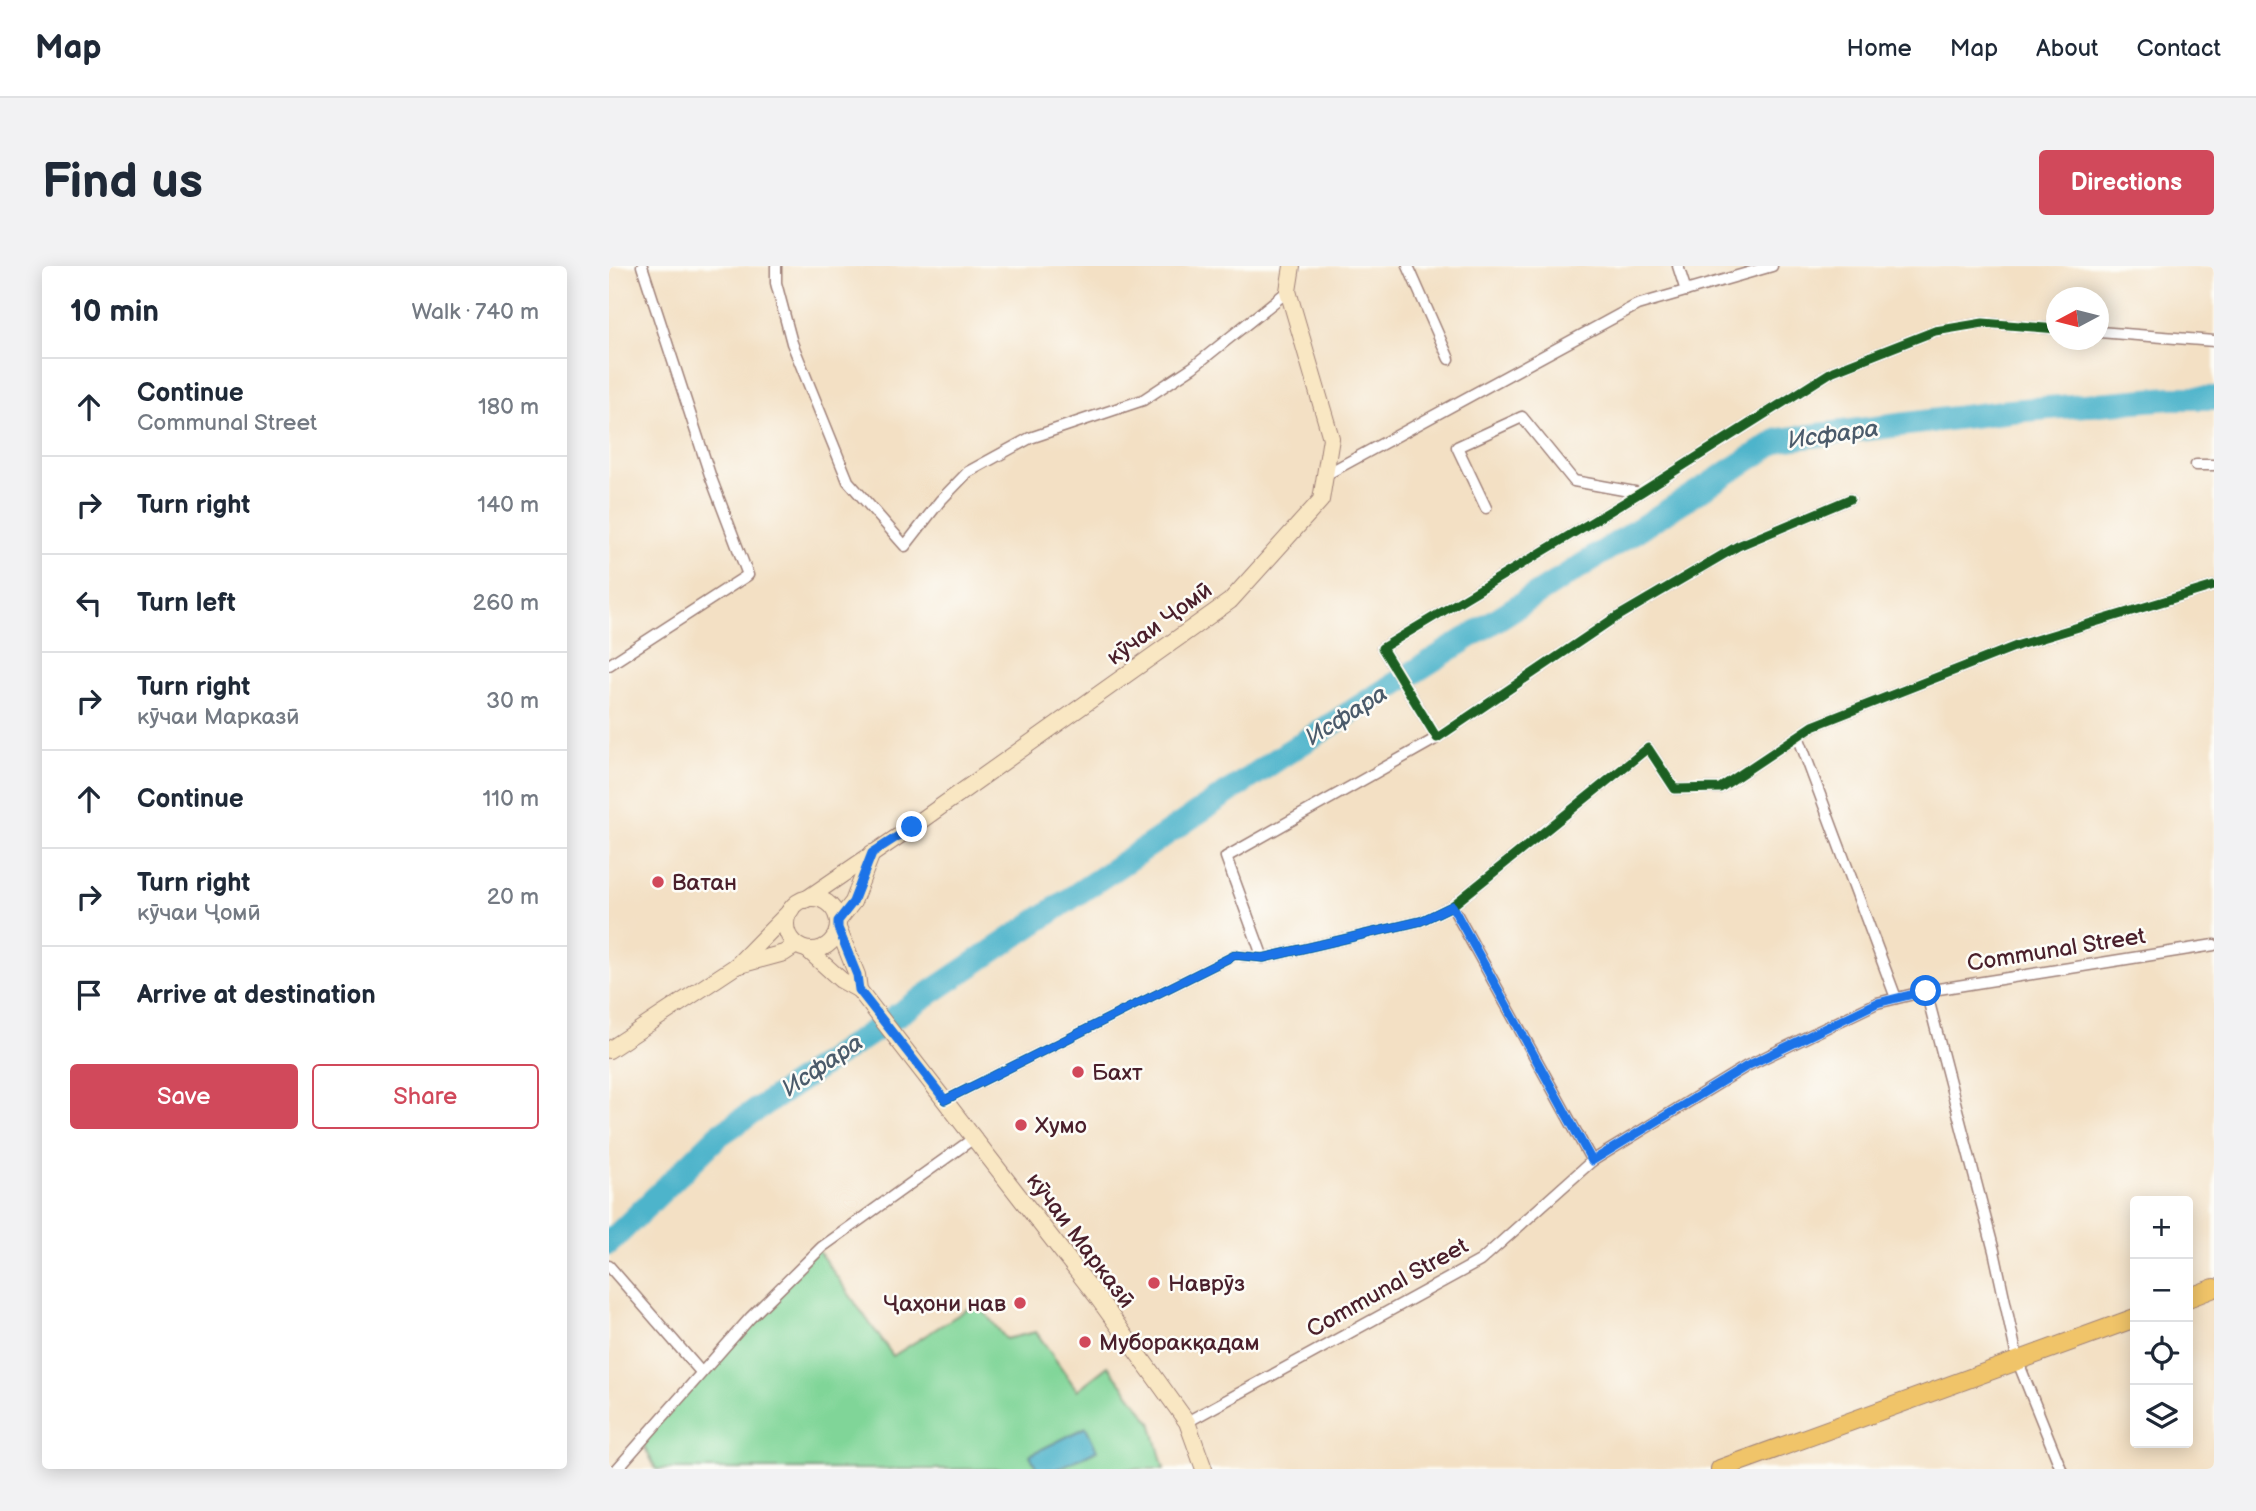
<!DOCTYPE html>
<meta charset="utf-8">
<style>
:root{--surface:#fff;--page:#f2f2f3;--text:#1f2937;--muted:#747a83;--line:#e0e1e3;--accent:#d1495b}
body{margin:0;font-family:"Balsamiq Sans",sans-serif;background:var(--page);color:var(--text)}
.controls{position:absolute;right:21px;bottom:21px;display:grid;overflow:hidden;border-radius:7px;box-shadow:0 4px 18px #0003}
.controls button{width:63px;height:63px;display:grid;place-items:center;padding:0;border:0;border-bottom:2px solid var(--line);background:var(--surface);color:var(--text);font:35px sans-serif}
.compass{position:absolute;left:1437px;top:21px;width:63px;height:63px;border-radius:50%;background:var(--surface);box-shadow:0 4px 18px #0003;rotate:263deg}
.stop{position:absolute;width:21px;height:21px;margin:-16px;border:5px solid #1a73e8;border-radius:50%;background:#fff}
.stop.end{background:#1a73e8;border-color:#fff;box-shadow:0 2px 7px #0008}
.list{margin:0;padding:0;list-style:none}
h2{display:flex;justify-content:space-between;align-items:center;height:91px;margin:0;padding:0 28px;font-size:30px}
h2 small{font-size:23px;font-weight:400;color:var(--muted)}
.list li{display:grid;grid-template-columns:46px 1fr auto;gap:21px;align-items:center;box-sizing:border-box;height:98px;padding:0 28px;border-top:2px solid var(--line)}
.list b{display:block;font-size:26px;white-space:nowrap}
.list p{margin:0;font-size:23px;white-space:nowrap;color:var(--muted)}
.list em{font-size:23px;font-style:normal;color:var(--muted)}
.actions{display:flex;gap:14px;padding:21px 28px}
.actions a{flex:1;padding:16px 0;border:2px solid var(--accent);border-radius:7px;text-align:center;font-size:24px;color:var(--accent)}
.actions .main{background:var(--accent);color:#fff}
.icon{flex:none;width:38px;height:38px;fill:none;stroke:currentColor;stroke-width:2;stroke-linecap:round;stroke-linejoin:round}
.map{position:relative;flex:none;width:1605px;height:1203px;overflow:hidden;border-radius:7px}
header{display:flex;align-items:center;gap:42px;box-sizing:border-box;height:98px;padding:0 35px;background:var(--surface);border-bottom:2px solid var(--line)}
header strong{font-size:33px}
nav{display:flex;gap:38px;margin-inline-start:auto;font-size:24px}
.intro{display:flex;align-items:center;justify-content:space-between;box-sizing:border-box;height:168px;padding:0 42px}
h1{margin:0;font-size:49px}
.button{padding:18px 32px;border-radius:7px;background:var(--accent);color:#fff;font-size:24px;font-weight:700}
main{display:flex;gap:42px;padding:0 42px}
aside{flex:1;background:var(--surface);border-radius:7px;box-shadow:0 4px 18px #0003}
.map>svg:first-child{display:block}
.green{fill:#80d598;stroke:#657a62;stroke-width:2}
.water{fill:#4db4cb;stroke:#4c6a7b;stroke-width:2}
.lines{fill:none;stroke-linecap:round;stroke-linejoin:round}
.river{stroke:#4db4cb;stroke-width:24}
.street-casing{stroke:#9e8078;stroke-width:13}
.secondary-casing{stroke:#9e8078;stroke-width:18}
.primary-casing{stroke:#9e8078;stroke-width:20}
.street{stroke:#fff;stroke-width:10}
.secondary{stroke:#f9e7c3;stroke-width:16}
.primary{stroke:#f0c469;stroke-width:18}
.cycleway-casing{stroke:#fdfcf7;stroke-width:13}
.cycleway{stroke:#1b5e20;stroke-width:9}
.route{stroke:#1a73e8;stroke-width:9}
.poi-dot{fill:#d1495b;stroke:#fdfcf7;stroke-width:2.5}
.labels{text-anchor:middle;stroke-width:5;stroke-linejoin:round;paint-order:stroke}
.street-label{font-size:23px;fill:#4a1f2b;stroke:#fdfcf7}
.poi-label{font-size:23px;fill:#4a1f2b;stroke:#fdfcf7;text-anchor:start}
.water-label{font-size:24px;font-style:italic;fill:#4b5b6b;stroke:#fdfcf7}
</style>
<header>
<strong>Map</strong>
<nav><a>Home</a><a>Map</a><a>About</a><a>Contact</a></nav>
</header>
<div class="intro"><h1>Find us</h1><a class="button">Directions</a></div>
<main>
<aside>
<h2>10 min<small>Walk · 740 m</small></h2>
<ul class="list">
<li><svg class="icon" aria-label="ahead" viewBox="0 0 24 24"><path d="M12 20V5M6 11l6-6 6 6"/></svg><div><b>Continue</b><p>Communal Street</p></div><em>180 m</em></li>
<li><svg class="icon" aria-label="right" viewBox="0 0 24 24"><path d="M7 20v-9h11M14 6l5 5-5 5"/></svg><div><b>Turn right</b></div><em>140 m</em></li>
<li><svg class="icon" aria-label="left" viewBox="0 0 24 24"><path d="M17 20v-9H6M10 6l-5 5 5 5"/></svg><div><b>Turn left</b></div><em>260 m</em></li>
<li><svg class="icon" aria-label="right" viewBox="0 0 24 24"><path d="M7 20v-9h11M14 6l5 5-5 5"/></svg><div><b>Turn right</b><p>кӯчаи Марказӣ</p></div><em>30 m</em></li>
<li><svg class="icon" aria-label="ahead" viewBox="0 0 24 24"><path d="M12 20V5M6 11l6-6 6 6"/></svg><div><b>Continue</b></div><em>110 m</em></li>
<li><svg class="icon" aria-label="right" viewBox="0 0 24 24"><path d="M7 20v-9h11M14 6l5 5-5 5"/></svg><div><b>Turn right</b><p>кӯчаи Ҷомӣ</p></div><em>20 m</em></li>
<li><svg class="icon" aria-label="arrive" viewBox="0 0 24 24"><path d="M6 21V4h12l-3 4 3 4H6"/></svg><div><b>Arrive at destination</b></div></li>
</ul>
<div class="actions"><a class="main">Save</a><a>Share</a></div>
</aside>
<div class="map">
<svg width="1605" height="1203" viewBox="0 0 1605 1203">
<rect width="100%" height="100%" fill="#fdfcf7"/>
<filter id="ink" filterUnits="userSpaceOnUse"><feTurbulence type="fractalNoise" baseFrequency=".0143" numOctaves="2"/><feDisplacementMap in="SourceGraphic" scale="14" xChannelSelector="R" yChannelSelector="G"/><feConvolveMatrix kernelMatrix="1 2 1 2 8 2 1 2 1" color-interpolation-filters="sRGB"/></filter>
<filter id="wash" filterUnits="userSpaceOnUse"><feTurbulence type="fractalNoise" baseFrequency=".00686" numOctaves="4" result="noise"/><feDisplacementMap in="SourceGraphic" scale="28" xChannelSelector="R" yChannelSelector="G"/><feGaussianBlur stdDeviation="1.57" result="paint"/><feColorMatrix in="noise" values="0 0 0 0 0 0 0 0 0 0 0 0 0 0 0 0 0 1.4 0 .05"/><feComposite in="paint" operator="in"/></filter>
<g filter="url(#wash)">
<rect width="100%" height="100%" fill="#f3e0c4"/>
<!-- green -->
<path class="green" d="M 208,983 L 284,1090 L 368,1037 L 397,1073 L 427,1066 L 468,1124 L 499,1100 L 542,1156 L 555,1203 L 47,1203 L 32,1174 Z"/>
<!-- water -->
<path class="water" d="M 477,1161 L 488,1184 L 448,1203 L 428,1203 L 421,1189 Z"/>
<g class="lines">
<!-- river -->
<path class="river" d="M 0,977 L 110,869 L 676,488 L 1170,174 L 1402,145 L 1562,132 L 1605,132"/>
</g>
</g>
<g filter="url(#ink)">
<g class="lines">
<!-- street casing -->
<g class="street-casing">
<g id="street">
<path d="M 167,0 L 167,17 L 183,77 L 239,215 L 296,280 L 331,235 L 359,206 L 421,172 L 534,134 L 584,101 L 679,25"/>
<path d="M 799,0 L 840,93"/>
<path d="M 1069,0 L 1077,25"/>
<path d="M 1490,66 L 1605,75"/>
<path d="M 1587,199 L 1605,199"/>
<path d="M 716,209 L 1028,39 L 1163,0"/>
<path d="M 1241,233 L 1129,280 L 1001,355 L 828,472 L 773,382 L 1031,227 L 1224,105 L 1326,65 L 1374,57 L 1448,63"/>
<path d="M 877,242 L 848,181 L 913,151 L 965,215 L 1031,227"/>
<path d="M 0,399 L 139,309 L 102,212 L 33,0"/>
<path d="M 1189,470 L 1287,732"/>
<path d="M 843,640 L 983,895"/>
<path d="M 654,692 L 617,591 L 828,472"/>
<path d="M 1317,725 L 1385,985 L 1409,1096 L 1452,1203"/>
<path d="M 336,834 L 626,689 L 654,692 L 812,655 L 843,640 L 1039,482 L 1066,523 L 1111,522 L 1204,460 L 1410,379 L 1605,320"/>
<path d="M 0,1000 L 92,1106"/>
<path d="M 578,1156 L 871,995 L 983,895 L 1138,800 L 1268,737 L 1317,725 L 1605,679"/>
<path d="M 8,1203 L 141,1052 L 213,981 L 365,872"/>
</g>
</g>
<!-- secondary casing -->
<g class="secondary-casing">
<g id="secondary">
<circle cx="203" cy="658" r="26"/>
<path d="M 196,634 L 303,561 L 621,335 L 712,234 L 722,172 L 679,25 L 683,0"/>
<path d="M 229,655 L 244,636 L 263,587"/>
<path d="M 229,662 L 248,709 L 250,724 L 489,1032 L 578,1156 L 595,1203"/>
<path d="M 199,684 L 232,714 L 250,724"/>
<path d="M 127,700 L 175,687 L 187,679"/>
<path d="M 0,784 L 127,700 L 182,644"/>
</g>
</g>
<!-- primary casing -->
<g class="primary-casing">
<g id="primary">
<path d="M 1579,1032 L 1605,1022"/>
<path d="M 1111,1203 L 1526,1052"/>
</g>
</g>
<!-- street -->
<use href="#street" class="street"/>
<!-- secondary -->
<use href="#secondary" class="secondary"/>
<!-- primary -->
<use href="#primary" class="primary"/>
<!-- cycleway casing -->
<g class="cycleway-casing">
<g id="cycleway">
<path d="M 1241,233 L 1129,280 L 1001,355 L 828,472 L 773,382 L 1031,227 L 1224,105 L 1326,65 L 1374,57 L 1448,63"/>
<path d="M 336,834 L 626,689 L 654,692 L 812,655 L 843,640 L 1039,482 L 1066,523 L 1111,522 L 1204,460 L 1410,379 L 1605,320"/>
</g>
</g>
<!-- cycleway -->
<use href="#cycleway" class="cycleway"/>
</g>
</g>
<g class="lines" filter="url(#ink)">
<!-- route -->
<path class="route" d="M 303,561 L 263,587 L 244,636 L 229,655 L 229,662 L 248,709 L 250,724 L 336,834 L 626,689 L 654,692 L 812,655 L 843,640 L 983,895 L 1138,800 L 1268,737 L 1317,725"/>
</g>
<!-- markers -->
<g class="poi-dot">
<circle cx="49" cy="616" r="7"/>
<circle cx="469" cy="806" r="7"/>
<circle cx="412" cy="859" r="7"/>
<circle cx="545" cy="1017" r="7"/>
<circle cx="411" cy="1037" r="7"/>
<circle cx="476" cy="1076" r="7"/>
</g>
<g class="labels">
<!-- street labels -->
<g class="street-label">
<text transform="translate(550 357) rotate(-36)" y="8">кӯчаи Ҷомӣ</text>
<text transform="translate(1447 683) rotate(-9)" y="8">Communal Street</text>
<text transform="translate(472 974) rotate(53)" y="8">кӯчаи Марказӣ</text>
<text transform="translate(778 1021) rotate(-29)" y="8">Communal Street</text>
</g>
<!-- poi labels -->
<g class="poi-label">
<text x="63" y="624">Ватан</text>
<text x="483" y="814">Бахт</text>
<text x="426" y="867">Хумо</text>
<text x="559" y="1025">Наврӯз</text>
<text x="397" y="1045" text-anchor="end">Ҷаҳони нав</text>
<text x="490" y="1084">Муборакқадам</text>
</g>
<!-- water labels -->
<g class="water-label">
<text transform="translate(1224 168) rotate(-8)" y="8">Исфара</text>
<text transform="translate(737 449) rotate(-32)" y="8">Исфара</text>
<text transform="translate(213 799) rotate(-34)" y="8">Исфара</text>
</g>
</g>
</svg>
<div class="controls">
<button>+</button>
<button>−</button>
<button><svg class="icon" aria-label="locate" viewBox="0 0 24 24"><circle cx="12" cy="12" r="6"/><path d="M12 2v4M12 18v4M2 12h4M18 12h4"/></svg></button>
<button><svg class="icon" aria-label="layers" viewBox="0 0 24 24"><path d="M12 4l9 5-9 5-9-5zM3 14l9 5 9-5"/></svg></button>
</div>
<svg class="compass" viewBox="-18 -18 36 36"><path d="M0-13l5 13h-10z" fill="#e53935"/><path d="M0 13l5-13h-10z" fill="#747a83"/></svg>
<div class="stop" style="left:1317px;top:725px"></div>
<div class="stop end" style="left:303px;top:561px"></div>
</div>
</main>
